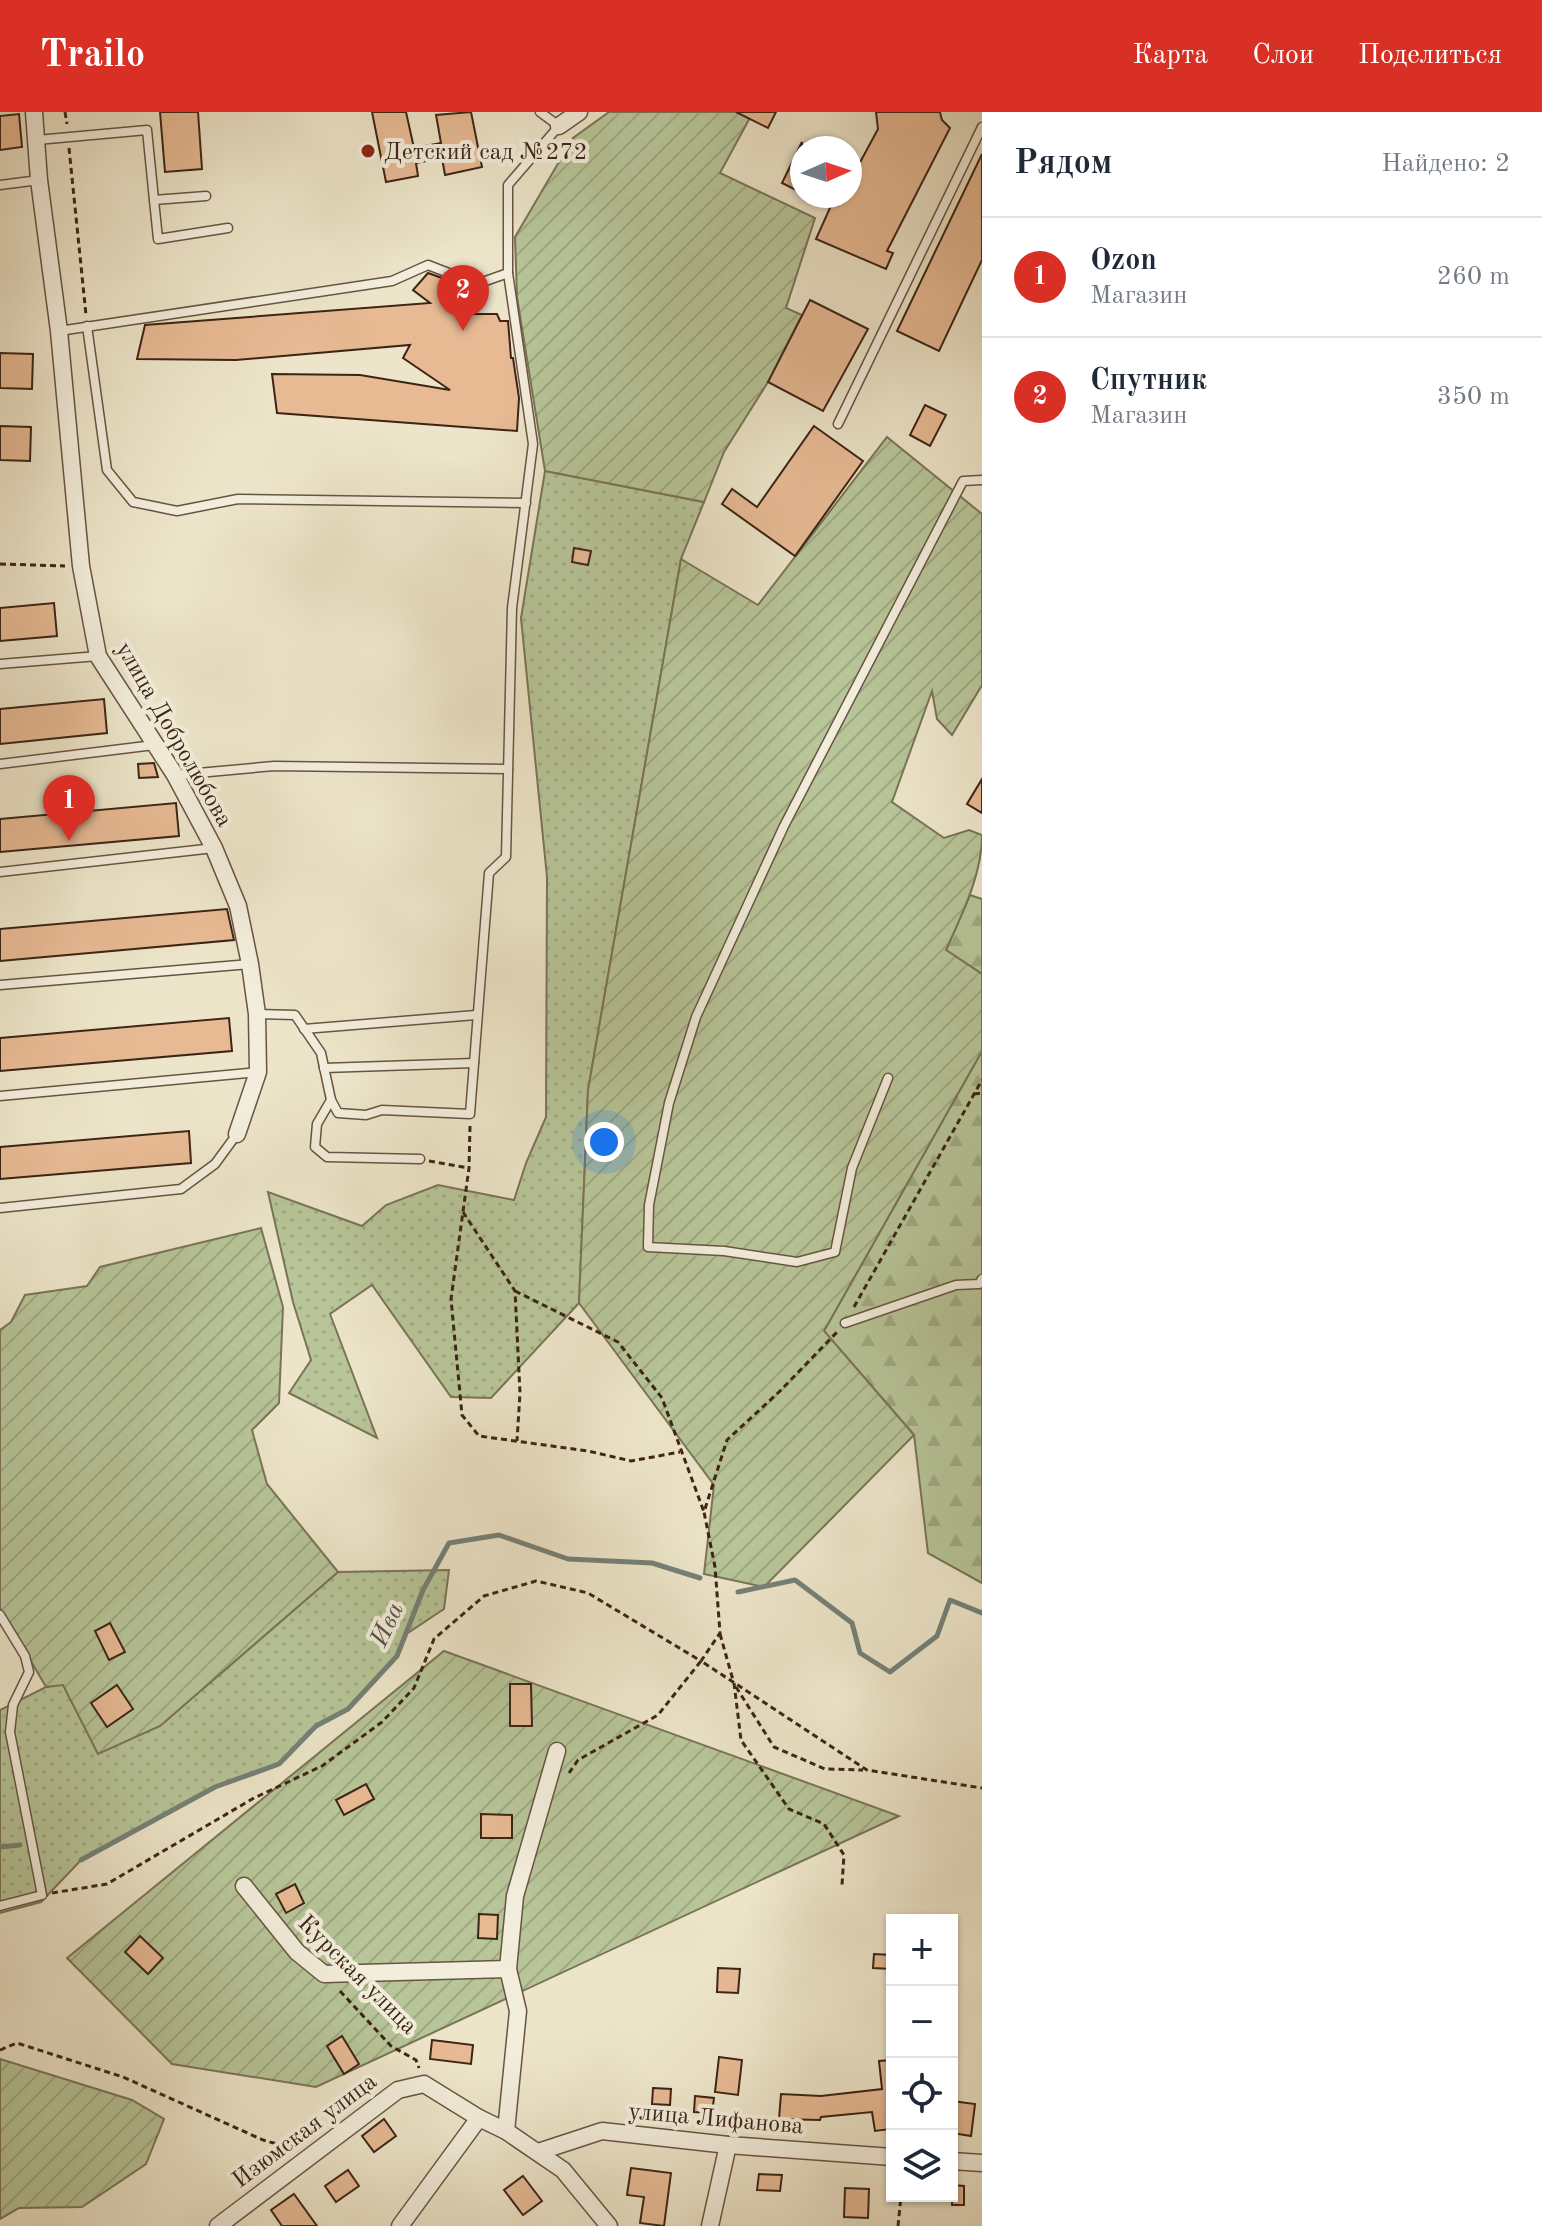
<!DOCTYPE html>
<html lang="ru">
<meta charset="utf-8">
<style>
:root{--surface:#fff;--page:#f2f2f3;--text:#1f2937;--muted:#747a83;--line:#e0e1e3;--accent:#d93025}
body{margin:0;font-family:"Old Standard TT",serif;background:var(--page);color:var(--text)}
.controls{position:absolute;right:24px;bottom:24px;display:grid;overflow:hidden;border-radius:0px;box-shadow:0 2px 6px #0004}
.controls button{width:72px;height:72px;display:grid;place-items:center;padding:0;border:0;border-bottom:2px solid var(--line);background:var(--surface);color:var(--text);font:40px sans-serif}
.compass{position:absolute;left:790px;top:24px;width:72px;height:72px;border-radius:50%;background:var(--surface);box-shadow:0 2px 6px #0004;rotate:87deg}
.you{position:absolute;left:604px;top:1030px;width:28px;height:28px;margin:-20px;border:6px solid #fff;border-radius:50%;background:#1a73e8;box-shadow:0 0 0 12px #1a73e833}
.badge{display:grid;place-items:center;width:52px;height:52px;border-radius:50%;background:var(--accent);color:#fff;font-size:26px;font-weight:700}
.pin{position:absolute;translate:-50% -66px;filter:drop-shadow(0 2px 4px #0008)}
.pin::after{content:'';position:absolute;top:42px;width:28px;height:24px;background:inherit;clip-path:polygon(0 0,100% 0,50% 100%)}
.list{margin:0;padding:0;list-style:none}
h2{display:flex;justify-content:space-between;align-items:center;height:104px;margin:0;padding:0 32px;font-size:34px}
h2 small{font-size:26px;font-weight:400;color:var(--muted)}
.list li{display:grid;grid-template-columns:52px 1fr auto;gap:24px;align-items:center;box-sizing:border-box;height:120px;padding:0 32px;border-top:2px solid var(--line)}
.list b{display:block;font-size:30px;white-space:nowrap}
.list p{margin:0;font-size:26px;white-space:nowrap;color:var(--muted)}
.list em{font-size:26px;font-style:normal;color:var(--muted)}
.icon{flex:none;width:44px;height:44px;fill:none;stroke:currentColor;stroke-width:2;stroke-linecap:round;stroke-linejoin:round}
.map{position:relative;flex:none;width:982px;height:2114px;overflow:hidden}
header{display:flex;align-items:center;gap:48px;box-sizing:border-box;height:112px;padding:0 40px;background:var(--accent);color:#fff}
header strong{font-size:38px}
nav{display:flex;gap:44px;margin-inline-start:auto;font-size:28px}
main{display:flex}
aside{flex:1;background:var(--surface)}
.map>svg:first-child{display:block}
.grass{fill:url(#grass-dots);stroke:#7a7457;stroke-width:2}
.forest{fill:url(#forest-firs);stroke:#7a7457;stroke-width:2}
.garden{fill:url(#garden-furrows);stroke:#7a7457;stroke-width:2}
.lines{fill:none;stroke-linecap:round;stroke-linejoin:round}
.stream{stroke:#748177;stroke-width:5}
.building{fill:#e7ba94;stroke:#3c2416;stroke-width:2}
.lane-casing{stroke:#685443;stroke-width:11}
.street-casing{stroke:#685443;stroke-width:19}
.path{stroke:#3c2416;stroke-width:3;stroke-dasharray:6 4;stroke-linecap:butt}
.lane{stroke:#f3eedc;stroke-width:8}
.street{stroke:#f3eedc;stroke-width:16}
.poi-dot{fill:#8f2418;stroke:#f3eedc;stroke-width:3}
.labels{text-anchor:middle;stroke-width:8;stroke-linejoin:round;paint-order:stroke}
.poi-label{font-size:24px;fill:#3c2416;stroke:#f3eedc;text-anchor:start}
.street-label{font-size:24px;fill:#3c2416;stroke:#f3eedc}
.water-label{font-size:26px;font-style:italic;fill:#585246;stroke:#f3eedc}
</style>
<header>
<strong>Trailo</strong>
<nav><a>Карта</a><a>Слои</a><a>Поделиться</a></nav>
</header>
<main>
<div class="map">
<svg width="982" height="2114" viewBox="0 0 982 2114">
<defs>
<pattern id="grass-dots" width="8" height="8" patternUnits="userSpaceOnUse" patternTransform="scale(2)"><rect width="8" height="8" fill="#b7c598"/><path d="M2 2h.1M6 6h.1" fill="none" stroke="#9ea982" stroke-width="1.8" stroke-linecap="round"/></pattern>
<pattern id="forest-firs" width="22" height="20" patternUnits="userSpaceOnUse" patternTransform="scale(2)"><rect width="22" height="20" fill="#b7c598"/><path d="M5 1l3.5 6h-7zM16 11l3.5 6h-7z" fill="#9ea982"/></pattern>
<pattern id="garden-furrows" width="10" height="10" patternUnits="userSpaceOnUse" patternTransform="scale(2)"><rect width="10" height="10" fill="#b7c598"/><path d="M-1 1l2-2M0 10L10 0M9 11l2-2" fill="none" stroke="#9ea982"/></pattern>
</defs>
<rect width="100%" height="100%" fill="#ede5c9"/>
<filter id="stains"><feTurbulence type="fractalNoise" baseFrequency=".0025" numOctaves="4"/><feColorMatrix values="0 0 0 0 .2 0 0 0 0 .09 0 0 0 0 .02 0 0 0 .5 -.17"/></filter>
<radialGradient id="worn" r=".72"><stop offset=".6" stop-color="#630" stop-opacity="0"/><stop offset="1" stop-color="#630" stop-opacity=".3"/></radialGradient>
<!-- grass -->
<g class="grass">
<path d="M 545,359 L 704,390 L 681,447 L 588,978 L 579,1191 L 491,1286 L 451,1285 L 372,1173 L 330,1202 L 377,1326 L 289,1281 L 311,1248 L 293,1190 L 268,1080 L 362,1114 L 386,1093 L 438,1073 L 514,1088 L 526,1051 L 546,1005 L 547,765 L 521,506 Z"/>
<path d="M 449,1458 L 444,1497 L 405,1523 L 397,1544 L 348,1597 L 316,1614 L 279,1652 L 215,1675 L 81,1748 L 41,1790 L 0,1801 L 0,1598 L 46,1575 L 63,1572 L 98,1641 L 160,1614 L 338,1460 Z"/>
</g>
<!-- forest -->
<g class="forest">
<path d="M 970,783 L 982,787 L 982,862 L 946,838 Z"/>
<path d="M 982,939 L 982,1471 L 928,1441 L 914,1323 L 824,1219 Z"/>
</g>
<!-- garden -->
<g class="garden">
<path d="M 609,0 L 753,0 L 720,61 L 815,106 L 786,196 L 802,203 L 768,270 L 724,340 L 704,390 L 545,359 L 517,185 L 515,125 L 573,26 Z"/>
<path d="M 887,325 L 982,402 L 982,573 L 952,623 L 937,607 L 932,579 L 892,690 L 944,726 L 969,718 L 982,723 C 982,763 962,802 946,838 L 982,862 L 982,939 L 824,1219 L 914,1323 L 764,1475 L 704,1462 L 714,1373 L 579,1191 L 588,978 L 681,447 L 758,493 Z"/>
<path d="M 261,1116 L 283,1195 L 279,1291 L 252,1318 L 267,1372 L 338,1460 L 160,1614 L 98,1642 L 63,1573 L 46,1575 L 0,1496 L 0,1218 L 11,1210 L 25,1183 L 87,1174 L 100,1155 Z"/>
<path d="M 444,1539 L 899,1704 L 316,1975 L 172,1952 L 67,1846 Z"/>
<path d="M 0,1947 L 132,1988 L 164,2007 L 146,2052 L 82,2095 L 19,2096 L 0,2107 Z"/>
</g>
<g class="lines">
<!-- stream -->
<g class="stream">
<path d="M 738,1480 L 795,1468 L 852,1511 L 860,1541 L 890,1560 L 937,1524 L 950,1488 L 982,1501"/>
<path d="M 0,1735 L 20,1733"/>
<path d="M 81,1748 L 215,1675 L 279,1652 L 316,1614 L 348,1597 L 397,1544 L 423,1478 L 449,1431 L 499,1423 L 568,1447 L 652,1451 L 700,1466"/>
</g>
</g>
<!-- building -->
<g class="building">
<path d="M 160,0 L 198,0 L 202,57 L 165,60 Z"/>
<path d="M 372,0 L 406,0 L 414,36 L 441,31 L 436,3 L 471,0 L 482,55 L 445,63 L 442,46 L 416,51 L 418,64 L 386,70 Z"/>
<path d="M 736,0 L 776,0 L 768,16 Z"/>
<path d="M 876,0 L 940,0 L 942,8 L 950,16 L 887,139 L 893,141 L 886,157 L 816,127 L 830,96 L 808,84 L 850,84 L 850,69 L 878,17 Z"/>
<path d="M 19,2 L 22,35 L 0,38 L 0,4 Z"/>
<path d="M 802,30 L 802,81 L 782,71 Z"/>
<path d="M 982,42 L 982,148 L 939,239 L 897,219 Z"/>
<path d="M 428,161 L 442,166 L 472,190 L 463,202 L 497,202 L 500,209 L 508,209 L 511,246 L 513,246 L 519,286 L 517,319 L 277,301 L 272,262 L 360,263 L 450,278 L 403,246 L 410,233 L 236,248 L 137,247 L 145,213 L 430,191 L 413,178 Z"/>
<path d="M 810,188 L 868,217 L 823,299 L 768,270 Z"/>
<path d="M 0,241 L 33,242 L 32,277 L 0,276 Z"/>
<path d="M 925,293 L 946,303 L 930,334 L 910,323 Z"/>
<path d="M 0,314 L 31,315 L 30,349 L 0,348 Z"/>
<path d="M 814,314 L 863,349 L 795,444 L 722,392 L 732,377 L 757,395 Z"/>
<path d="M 574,436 L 591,439 L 588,453 L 572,450 Z"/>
<path d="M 54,491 L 57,524 L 0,529 L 0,496 Z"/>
<path d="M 104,587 L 107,621 L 0,632 L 0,597 Z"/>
<path d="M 154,651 L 158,665 L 139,666 L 138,652 Z"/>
<path d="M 982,667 L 982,701 L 967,692 Z"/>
<path d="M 176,691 L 179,724 L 0,740 L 0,707 Z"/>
<path d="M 227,797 L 234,828 L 0,849 L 0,817 Z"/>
<path d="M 229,906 L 232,939 L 0,959 L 0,926 Z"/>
<path d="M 189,1019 L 191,1051 L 0,1067 L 0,1035 Z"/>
<path d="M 110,1511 L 125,1540 L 109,1548 L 95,1519 Z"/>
<path d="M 510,1572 L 531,1572 L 532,1614 L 510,1614 Z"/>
<path d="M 117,1573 L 133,1597 L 107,1615 L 91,1591 Z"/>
<path d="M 366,1672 L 374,1687 L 344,1703 L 336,1688 Z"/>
<path d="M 481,1702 L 512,1703 L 512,1726 L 481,1726 Z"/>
<path d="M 295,1772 L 304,1791 L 286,1801 L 276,1782 Z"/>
<path d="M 479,1802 L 498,1803 L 497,1827 L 478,1826 Z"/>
<path d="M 140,1824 L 163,1846 L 148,1862 L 125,1840 Z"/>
<path d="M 874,1842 L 892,1843 L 892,1857 L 873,1856 Z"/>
<path d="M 718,1856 L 740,1857 L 738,1881 L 717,1880 Z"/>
<path d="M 342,1924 L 359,1952 L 344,1962 L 327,1934 Z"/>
<path d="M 432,1928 L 473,1933 L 471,1952 L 430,1947 Z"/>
<path d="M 719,1945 L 742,1948 L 738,1983 L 715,1980 Z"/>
<path d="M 892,1948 L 892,1987 L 887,1987 L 891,2017 L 875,2019 L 872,2000 L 821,2005 L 820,2008 L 779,2007 L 781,1982 L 821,1984 L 882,1977 L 879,1949 Z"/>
<path d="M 653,1976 L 671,1977 L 670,1993 L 652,1992 Z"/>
<path d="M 695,1984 L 714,1986 L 712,2001 L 694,2000 Z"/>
<path d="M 952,1989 L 975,1992 L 971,2024 L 952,2021 Z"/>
<path d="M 384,2007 L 396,2024 L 374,2040 L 362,2024 Z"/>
<path d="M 631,2056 L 671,2061 L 664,2114 L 640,2111 L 644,2085 L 627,2083 Z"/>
<path d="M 348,2058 L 359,2074 L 336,2090 L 325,2074 Z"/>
<path d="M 759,2062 L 782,2063 L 780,2079 L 757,2078 Z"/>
<path d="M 523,2064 L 542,2089 L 523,2103 L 504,2078 Z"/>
<path d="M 952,2073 L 964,2074 L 964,2093 L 952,2093 Z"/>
<path d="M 845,2076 L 869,2077 L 868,2106 L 844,2105 Z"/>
<path d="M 294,2082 L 317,2114 L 282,2114 L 271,2098 Z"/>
</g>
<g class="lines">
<!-- lane casing -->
<g class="lane-casing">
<g id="lane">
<path d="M 37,28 L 147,18 L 154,88 L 206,84"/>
<path d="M 0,73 L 39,68"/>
<path d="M 154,88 L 158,127 L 228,116"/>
<path d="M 87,214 L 107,358 L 133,390 L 177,399 L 238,387 L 526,391"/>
<path d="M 59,219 L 392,169 L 428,153 L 477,172 L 508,161 L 508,73 L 559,14 L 540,0"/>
<path d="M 838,312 L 982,15"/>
<path d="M 0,552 L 98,544"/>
<path d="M 0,652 L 154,633"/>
<path d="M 176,663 L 274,654 L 508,657"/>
<path d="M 0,760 L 214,736"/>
<path d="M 0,873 L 250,852"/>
<path d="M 257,902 L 295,903 L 321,941 L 331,988 L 338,1001 L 366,1003 L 382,998 L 470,1002 L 489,761 L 506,745 L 512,496 L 533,332 L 508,161"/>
<path d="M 304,917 L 476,903"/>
<path d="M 324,956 L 474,951"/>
<path d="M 888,966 L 852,1056 L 835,1140 L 797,1150 L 724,1139 L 648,1135 L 649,1093 L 669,991 L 696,905 L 784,714 L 963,369 L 982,368"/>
<path d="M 0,984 L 258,960"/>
<path d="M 331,988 L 317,1012 L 315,1035 L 327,1045 L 420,1047"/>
<path d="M 0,1096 L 181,1077 L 215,1052 L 237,1022"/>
<path d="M 845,1211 L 956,1173 L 979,1172 L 982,1167"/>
<path d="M 0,1503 L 25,1544 L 29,1560 L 13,1593 L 10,1620 L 42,1783 L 0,1794"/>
</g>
</g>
<!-- street casing -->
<g class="street-casing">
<g id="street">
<path d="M 34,0 L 39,68 L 59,219 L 81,454 L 98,544 L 175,663 L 214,736 L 238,794 L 250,852 L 257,902 L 258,960 L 237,1022"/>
<path d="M 559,14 L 579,0"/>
<path d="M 244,1774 L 297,1840 L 324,1862 L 508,1857"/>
<path d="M 506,2019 L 518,1899 L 508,1857 L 515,1784 L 557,1639"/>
<path d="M 538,2040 L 602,2019 L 728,2033 L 892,2045"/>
<path d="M 952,2049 L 982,2051"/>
<path d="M 218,2114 L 398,1978 L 424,1972 L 479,2006 L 506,2019 L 563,2058 L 609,2114"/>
<path d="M 400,2114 L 479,2006"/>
<path d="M 710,2114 L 728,2033"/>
</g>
</g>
<!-- path -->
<g class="path">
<path d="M 65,0 L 67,12"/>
<path d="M 69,36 L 86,203"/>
<path d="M 0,452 L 65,454"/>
<path d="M 974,982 L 982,981"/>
<path d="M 470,1014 L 469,1056 L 451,1187 L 462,1303 L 479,1324 L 588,1339 L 631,1349 L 680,1340"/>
<path d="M 429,1049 L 469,1056"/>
<path d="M 463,1100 L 515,1179 L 520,1281 L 517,1329"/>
<path d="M 515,1179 L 618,1230 L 662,1286 L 704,1400"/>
<path d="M 854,1195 L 982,968"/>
<path d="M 720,1522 L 733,1568"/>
<path d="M 734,1571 L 741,1628 L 789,1697 L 824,1712 L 844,1743 L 842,1773"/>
<path d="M 736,1575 L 774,1635 L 825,1657 L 863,1658"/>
<path d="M 569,1661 L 578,1648 L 658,1603 L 701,1549 L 867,1658 L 982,1676"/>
<path d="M 52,1781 L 107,1772 L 254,1686 L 322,1654 L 382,1610 L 414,1576 L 434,1527 L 484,1484 L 536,1469 L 588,1481 L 701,1549 L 720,1521 L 715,1455 L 704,1400 L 727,1328 L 780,1279 L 839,1218"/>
<path d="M 340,1879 L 391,1934 L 416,1948 L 419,1956"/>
<path d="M 0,1938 L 17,1931 L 123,1965 L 263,2028 L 295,2037"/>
<path d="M 898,2114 L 901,2084"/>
</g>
<!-- lane -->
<use href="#lane" class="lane"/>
<!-- street -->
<use href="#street" class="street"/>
</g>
<!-- markers -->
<circle class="poi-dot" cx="368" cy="39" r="8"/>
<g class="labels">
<!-- poi labels -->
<g class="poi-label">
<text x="384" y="47">Детский сад №272</text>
</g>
<!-- street labels -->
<g class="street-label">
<text transform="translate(175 622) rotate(60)" y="8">улица Добролюбова</text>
<text transform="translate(358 1862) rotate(45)" y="8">Курская улица</text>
<text transform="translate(716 2006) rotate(5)" y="8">улица Лифанова</text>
<text transform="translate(304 2018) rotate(-37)" y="8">Изюмская улица</text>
</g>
<!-- water labels -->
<g class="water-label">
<text transform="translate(386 1512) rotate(-65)" y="9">Ива</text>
</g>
</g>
<rect width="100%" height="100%" filter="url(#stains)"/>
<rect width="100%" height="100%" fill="url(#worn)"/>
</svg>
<div class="controls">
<button>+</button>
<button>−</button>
<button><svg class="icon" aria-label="locate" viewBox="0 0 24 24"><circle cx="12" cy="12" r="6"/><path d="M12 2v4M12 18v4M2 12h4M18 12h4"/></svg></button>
<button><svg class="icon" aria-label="layers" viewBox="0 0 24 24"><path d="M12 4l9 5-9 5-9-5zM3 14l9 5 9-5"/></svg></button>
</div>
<svg class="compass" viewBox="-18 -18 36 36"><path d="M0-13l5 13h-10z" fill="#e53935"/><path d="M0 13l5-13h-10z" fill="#747a83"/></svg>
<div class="you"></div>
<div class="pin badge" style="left:69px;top:729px">1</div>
<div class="pin badge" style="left:463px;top:219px">2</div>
</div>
<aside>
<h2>Рядом<small>Найдено: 2</small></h2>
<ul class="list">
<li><span class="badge">1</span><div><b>Ozon</b><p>Магазин</p></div><em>260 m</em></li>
<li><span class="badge">2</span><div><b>Спутник</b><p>Магазин</p></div><em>350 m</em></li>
</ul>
</aside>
</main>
